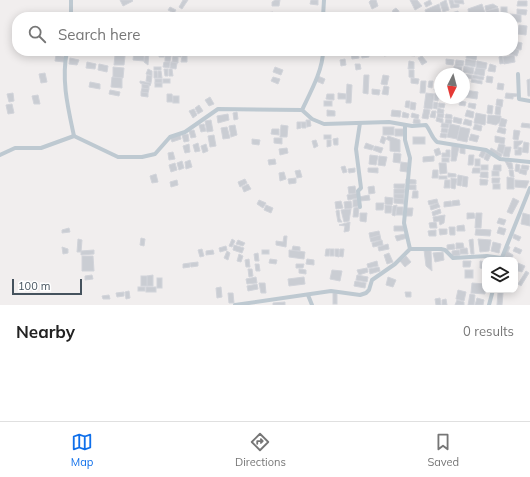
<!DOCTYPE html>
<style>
:root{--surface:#fff;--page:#f6f6f6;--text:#222;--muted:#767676;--line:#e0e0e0;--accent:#0f6fea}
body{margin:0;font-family:Mulish,sans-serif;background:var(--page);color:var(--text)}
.controls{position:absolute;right:12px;bottom:12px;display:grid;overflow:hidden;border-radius:8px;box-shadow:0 2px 10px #0003}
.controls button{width:36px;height:36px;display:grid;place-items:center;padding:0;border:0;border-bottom:1px solid var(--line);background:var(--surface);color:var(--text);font:20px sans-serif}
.compass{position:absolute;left:434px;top:68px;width:36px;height:36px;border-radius:50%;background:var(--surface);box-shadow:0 2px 10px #0003;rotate:186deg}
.scale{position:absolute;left:12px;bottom:10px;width:70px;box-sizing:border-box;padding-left:4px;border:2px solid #45525d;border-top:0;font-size:11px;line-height:14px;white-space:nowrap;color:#45525d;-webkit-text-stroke:3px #fff;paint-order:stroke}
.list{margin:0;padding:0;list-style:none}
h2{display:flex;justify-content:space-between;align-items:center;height:52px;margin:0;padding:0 16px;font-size:17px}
h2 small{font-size:13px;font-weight:400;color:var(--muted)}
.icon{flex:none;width:22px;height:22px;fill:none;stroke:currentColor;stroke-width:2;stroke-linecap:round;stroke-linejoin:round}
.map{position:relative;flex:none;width:530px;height:305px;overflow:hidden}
.search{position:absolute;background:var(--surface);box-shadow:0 2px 10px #0003;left:12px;right:12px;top:12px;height:44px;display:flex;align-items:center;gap:10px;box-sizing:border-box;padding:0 14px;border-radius:16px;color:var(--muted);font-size:15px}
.sheet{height:116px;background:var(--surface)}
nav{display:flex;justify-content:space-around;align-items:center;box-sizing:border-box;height:56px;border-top:1px solid var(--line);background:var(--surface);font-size:11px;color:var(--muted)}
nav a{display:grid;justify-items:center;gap:2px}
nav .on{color:var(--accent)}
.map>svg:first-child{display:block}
.building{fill:#cacdd3;stroke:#d2d4da}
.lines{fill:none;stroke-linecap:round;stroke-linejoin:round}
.street{stroke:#bec9d1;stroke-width:4}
</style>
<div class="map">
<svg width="530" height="305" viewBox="0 0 530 305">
<rect width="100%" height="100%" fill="#f1eeee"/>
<!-- building -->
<g class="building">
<path d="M 120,0 L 132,0 L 133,1 L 123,6 Z"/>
<path d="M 183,0 L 188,0 L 182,9 L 179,7 Z"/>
<path d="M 275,0 L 280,0 L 279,6 L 272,6 L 272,2 Z"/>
<path d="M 311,0 L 318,0 L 318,5 L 310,4 Z"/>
<path d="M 371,0 L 376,0 L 378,6 L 372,9 L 369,2 Z"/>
<path d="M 410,0 L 417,0 L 422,6 L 415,10 Z"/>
<path d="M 430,0 L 432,4 L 426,7 L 424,3 Z"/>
<path d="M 446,0 L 449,10 L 443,12 L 440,3 Z"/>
<path d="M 449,0 L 453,0 L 454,4 L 459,4 L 459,7 L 451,8 Z"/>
<path d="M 454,0 L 463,0 L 464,4 L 455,3 Z"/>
<path d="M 518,1 L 527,1 L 527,6 L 517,6 Z"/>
<path d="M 439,4 L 441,12 L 427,17 L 425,10 Z"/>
<path d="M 482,4 L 486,16 L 469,17 L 468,9 Z"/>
<path d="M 493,4 L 498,7 L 486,11 L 485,6 Z"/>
<path d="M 170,7 L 176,10 L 174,13 L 168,10 Z"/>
<rect x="501" y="7" width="6" height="6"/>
<path d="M 396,8 L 399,11 L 398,14 L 395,15 L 392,13 L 393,10 Z"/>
<path d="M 498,8 L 499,14 L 487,16 L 486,11 Z"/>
<path d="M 517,9 L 527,10 L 526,15 L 517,14 Z"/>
<path d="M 458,11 L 459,17 L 445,17 L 445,15 Z"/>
<path d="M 273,12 L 273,17 L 267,17 L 266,13 Z"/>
<path d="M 510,14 L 521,15 L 521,22 L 513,22 L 513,17 L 510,17 Z"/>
<path d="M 519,25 L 527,26 L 526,35 L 518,34 Z"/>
<path d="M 513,41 L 522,43 L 521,50 L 513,48 Z"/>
<path d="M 513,48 L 519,50 L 517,56 L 509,54 L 509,51 L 513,51 Z"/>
<path d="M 134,51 L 144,51 L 144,61 L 133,60 Z"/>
<path d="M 146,51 L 149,51 L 148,65 L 144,62 Z"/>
<path d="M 160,51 L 165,52 L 164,57 L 159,57 Z"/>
<path d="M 183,51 L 187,51 L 187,62 L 181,62 Z"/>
<path d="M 381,51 L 395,51 L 395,54 L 384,56 Z"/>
<path d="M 405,51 L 414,51 L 415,56 L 406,55 Z"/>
<path d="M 175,52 L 181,53 L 181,57 L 175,56 Z"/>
<path d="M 368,52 L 369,57 L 362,58 L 361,53 Z"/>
<path d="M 467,52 L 477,54 L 476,60 L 466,58 Z"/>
<path d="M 358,53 L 359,58 L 352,59 L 351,54 Z"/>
<path d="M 56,55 L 65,57 L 64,62 L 55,61 Z"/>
<path d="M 115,55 L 125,56 L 124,65 L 114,65 Z"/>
<path d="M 514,55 L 515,62 L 504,64 L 503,57 Z"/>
<path d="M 165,56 L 171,56 L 170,62 L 165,61 Z"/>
<path d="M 173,56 L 178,57 L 178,63 L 172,62 Z"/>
<path d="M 422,56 L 427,62 L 422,65 L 418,58 Z"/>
<path d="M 502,56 L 504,63 L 500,64 L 499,57 Z"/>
<path d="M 70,58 L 79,60 L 77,65 L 69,64 Z"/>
<path d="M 345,59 L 346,65 L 341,66 L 340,60 Z"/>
<path d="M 446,59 L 454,60 L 453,65 L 446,64 Z"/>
<path d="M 466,59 L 476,61 L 475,67 L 465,65 Z"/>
<path d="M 456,60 L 464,61 L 463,66 L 455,66 Z"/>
<path d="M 409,61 L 414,62 L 414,69 L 408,69 Z"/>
<path d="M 477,61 L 487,63 L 486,69 L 476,68 Z"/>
<path d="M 87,62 L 96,64 L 95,69 L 86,68 Z"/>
<path d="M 164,62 L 170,62 L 169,68 L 163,67 Z"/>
<path d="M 171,62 L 177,63 L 176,69 L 170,68 Z"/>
<path d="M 99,64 L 108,66 L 107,72 L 98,70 Z"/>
<path d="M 355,64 L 360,64 L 361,69 L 356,70 Z"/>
<path d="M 490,64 L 496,66 L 495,72 L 488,71 Z"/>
<path d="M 454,66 L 462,67 L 461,72 L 454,72 Z"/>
<path d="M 464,66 L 474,68 L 473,74 L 463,72 Z"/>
<path d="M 113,67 L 124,68 L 123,78 L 113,77 Z"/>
<rect x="154" y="67" width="7" height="3"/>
<path d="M 275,67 L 283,70 L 281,75 L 273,72 Z"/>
<path d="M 476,68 L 485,69 L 484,76 L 474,74 Z"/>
<path d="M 148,69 L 152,71 L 152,76 L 146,74 Z"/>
<path d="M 164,69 L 168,69 L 168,76 L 165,76 Z"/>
<path d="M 169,69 L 172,69 L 173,76 L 169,76 Z"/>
<path d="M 409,70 L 414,70 L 414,78 L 409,77 Z"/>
<path d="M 154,71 L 157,71 L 158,78 L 154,78 Z"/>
<path d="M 158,71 L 161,71 L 162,78 L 158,78 Z"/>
<path d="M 45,73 L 47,82 L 41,83 L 39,74 Z"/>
<path d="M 462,74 L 472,75 L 472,79 L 464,77 L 464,74 Z"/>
<path d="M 147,75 L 152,76 L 151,83 L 146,81 Z"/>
<path d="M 364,75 L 369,75 L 368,94 L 363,93 Z"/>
<path d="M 383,75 L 389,76 L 387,85 L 381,84 Z"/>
<path d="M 473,75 L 484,77 L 483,80 L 472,78 Z"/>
<path d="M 318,76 L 325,79 L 323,84 L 316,81 Z"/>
<path d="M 487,76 L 493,77 L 492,83 L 486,82 Z"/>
<path d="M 112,77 L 122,78 L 122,88 L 111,87 Z"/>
<path d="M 273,77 L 280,79 L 278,84 L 271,81 Z"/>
<path d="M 411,78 L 419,79 L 418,84 L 411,83 Z"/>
<rect x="155" y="79" width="7" height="4"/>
<rect x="163" y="79" width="7" height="4"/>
<path d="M 472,79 L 482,81 L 482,84 L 471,82 Z"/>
<path d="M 530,79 L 530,96 L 528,96 L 527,80 Z"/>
<path d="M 140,81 L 151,83 L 150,86 L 140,83 Z"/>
<path d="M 421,81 L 426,81 L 425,93 L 420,93 Z"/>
<path d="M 429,81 L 433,81 L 432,88 L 428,87 Z"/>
<path d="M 90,82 L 100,84 L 100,89 L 89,87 Z"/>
<rect x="155" y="83" width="7" height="4"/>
<path d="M 498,83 L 504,84 L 503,90 L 497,89 Z"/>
<path d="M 142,84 L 149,85 L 149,89 L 142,88 Z"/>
<path d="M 347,84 L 352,85 L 351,103 L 346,103 Z"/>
<path d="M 436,84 L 440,85 L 438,91 L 434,90 Z"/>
<path d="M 384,86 L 389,87 L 388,95 L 382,94 Z"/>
<path d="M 142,88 L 149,89 L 148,93 L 141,92 Z"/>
<path d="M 372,89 L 380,90 L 379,95 L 372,94 Z"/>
<path d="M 110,90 L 120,92 L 119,96 L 109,94 Z"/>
<path d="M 465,90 L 478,92 L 477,99 L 464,97 Z"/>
<path d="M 141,92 L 148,93 L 148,97 L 141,96 Z"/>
<path d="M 13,93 L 14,101 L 9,102 L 7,94 Z"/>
<path d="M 338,93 L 346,94 L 346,99 L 338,99 Z"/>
<path d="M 426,93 L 434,94 L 432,109 L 424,108 Z"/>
<path d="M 435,93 L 439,94 L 438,101 L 434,100 Z"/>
<path d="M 506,93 L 518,94 L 517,96 L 513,97 L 513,99 L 505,98 Z"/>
<path d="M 167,94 L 172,94 L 173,102 L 167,102 Z"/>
<path d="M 327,94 L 334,94 L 334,100 L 326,99 Z"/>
<path d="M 38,95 L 40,104 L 34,104 L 32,96 Z"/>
<rect x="173" y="96" width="6" height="7"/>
<path d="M 210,97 L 214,104 L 209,106 L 205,100 Z"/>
<path d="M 497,99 L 503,100 L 502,107 L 496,105 Z"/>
<rect x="324" y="101" width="8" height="5"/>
<path d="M 406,101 L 410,101 L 409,108 L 405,107 Z"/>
<path d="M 460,101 L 466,102 L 465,106 L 459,105 Z"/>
<path d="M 411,102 L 416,103 L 415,110 L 410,109 Z"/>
<path d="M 434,102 L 438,103 L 437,109 L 433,108 Z"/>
<path d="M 439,103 L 445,104 L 444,108 L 438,107 Z"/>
<path d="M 469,103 L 476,104 L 475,109 L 468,107 Z"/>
<path d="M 12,104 L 14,113 L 8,114 L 6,105 Z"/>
<path d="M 199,105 L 203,111 L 198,114 L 195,108 Z"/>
<path d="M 488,105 L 493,106 L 492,114 L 487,113 Z"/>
<path d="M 496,106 L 501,107 L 500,115 L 495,114 Z"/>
<path d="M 438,108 L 444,110 L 443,114 L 437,113 Z"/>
<path d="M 194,109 L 197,115 L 193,118 L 189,111 Z"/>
<path d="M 424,109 L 430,110 L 428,119 L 422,118 Z"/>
<path d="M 327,110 L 335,111 L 335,116 L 327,116 Z"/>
<path d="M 392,110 L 401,111 L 400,117 L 391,116 Z"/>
<path d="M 467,110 L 474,112 L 473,118 L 465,116 Z"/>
<path d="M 432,111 L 436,111 L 435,118 L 430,117 Z"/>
<path d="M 237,112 L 238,119 L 234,120 L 233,113 Z"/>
<path d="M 403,112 L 409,114 L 408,118 L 402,117 Z"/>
<path d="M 412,113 L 419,115 L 418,119 L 411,117 Z"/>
<path d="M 438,113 L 444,114 L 443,118 L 437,117 Z"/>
<path d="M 476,113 L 486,115 L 485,125 L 474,123 Z"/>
<path d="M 228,114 L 229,120 L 218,123 L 217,116 Z"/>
<path d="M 446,114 L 452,115 L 452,119 L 445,118 Z"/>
<path d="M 488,115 L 501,116 L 500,122 L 496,125 L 487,123 Z"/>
<path d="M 437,117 L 443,119 L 443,123 L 436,121 Z"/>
<path d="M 454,117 L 462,119 L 461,124 L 453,122 Z"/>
<path d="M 501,118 L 507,120 L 505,127 L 499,126 Z"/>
<path d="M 414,119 L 420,120 L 420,124 L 413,123 Z"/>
<path d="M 446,119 L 452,120 L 451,124 L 445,123 Z"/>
<path d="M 465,119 L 472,121 L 471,126 L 463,124 Z"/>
<path d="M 211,120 L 213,131 L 207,132 L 205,121 Z"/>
<path d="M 306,120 L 310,120 L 311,126 L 307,127 Z"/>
<path d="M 297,122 L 301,122 L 301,128 L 297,129 Z"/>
<path d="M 301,122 L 306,122 L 306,128 L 302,128 Z"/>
<path d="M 442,123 L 449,124 L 448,128 L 441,127 Z"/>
<path d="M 522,123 L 530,124 L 530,128 L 521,127 Z"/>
<path d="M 204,124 L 206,131 L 201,132 L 199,125 Z"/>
<path d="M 450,124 L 460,126 L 457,139 L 447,137 Z"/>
<path d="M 475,124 L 482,126 L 481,131 L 473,129 Z"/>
<path d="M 235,125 L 237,135 L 231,137 L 229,126 Z"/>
<path d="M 281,125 L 288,126 L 287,137 L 280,137 Z"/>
<path d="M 227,127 L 230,138 L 223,139 L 221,128 Z"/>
<rect x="383" y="127" width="11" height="8"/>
<path d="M 460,127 L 470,129 L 467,142 L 457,140 Z"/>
<path d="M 499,127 L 506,129 L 505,134 L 497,132 Z"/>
<path d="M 442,128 L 448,129 L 447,133 L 441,132 Z"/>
<path d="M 272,129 L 279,129 L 279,135 L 271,134 Z"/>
<path d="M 395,129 L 404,129 L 403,136 L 395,136 Z"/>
<path d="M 194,130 L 196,137 L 191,138 L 189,131 Z"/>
<path d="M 514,130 L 520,131 L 518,140 L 513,139 Z"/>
<path d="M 441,133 L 447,134 L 446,138 L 440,137 Z"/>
<path d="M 188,134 L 189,141 L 184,142 L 182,135 Z"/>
<path d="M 471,134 L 479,136 L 477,142 L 469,140 Z"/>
<path d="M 180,135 L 181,139 L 172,142 L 170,137 Z"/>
<path d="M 214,135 L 216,146 L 210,147 L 208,136 Z"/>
<rect x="324" y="135" width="7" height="4"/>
<path d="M 382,136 L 386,138 L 384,144 L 380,142 Z"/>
<path d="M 388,136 L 400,140 L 400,152 L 390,151 L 390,141 L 386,139 Z"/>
<path d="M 495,136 L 505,138 L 504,144 L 495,142 Z"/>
<rect x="413" y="137" width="12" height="7"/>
<path d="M 274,138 L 282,138 L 282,144 L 274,143 Z"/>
<path d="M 338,138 L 338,145 L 334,145 L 333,139 Z"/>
<path d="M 252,139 L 260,140 L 259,145 L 252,144 Z"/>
<path d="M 316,140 L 318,146 L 314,148 L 312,141 Z"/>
<path d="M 327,140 L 331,140 L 331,146 L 327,147 Z"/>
<path d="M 514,141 L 523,141 L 521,144 L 518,146 L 518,149 L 514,149 Z"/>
<path d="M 524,142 L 529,143 L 528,153 L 522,152 Z"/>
<path d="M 198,143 L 200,151 L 195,152 L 193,145 Z"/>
<path d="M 366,143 L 374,146 L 372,150 L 364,148 Z"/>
<path d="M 189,144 L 190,152 L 185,153 L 183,146 Z"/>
<path d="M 206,144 L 208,151 L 203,153 L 201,146 Z"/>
<path d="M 499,144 L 505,145 L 503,154 L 497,151 Z"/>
<path d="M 375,146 L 383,148 L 381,153 L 373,150 Z"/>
<path d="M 452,146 L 459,147 L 456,161 L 451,161 Z"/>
<path d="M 460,147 L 465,148 L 465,154 L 460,153 Z"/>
<path d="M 505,147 L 511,147 L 509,157 L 503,156 Z"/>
<path d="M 518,147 L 522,148 L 521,155 L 515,155 L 515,150 L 518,150 Z"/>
<path d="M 287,148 L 288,153 L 280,155 L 279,149 Z"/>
<path d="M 439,148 L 441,154 L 436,156 L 434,150 Z"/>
<path d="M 491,148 L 502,154 L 501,157 L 489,152 Z"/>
<path d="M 446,150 L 450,150 L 450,157 L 442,157 L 442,153 L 446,153 Z"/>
<path d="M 482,150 L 486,152 L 483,158 L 479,156 Z"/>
<path d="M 173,152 L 175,159 L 169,160 L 168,153 Z"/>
<path d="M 394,153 L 401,154 L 400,163 L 393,162 Z"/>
<path d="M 486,153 L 491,155 L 488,161 L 484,159 Z"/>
<path d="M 370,155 L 378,156 L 376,165 L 369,164 Z"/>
<path d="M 469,155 L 474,155 L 473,165 L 468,165 Z"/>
<path d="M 379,156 L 387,157 L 385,166 L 378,165 Z"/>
<path d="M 434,156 L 434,161 L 423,162 L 423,157 Z"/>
<rect x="442" y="158" width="7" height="4"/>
<path d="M 275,159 L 276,164 L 269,165 L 268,160 Z"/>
<rect x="475" y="159" width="5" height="7"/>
<path d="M 190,160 L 192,167 L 186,169 L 185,162 Z"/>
<path d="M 182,161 L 184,168 L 179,170 L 177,163 Z"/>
<path d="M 505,161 L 512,163 L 513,169 L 509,169 Z"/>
<path d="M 401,162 L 408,163 L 407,172 L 400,171 Z"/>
<path d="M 175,163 L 177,170 L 171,172 L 169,165 Z"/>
<path d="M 439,163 L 446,163 L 447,173 L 440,174 Z"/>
<path d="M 516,164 L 520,165 L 519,172 L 515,171 Z"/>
<rect x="481" y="165" width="7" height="5"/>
<path d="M 494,165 L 501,165 L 501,171 L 493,170 Z"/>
<path d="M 522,165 L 529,166 L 528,170 L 521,169 Z"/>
<path d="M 345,166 L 347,172 L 343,173 L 341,167 Z"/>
<path d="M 355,168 L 355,172 L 349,173 L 348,169 Z"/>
<path d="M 368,168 L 378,168 L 378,173 L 368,172 Z"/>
<path d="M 473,168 L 480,168 L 480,173 L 472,173 Z"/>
<path d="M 520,169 L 527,170 L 526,175 L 519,173 Z"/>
<path d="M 300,170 L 302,177 L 297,178 L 295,171 Z"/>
<path d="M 433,170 L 438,170 L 438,178 L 432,178 Z"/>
<path d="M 509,170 L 513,170 L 514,177 L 510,176 Z"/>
<rect x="492" y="171" width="7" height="5"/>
<path d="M 284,172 L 286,179 L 280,181 L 279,173 Z"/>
<path d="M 481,172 L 488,172 L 488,178 L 480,177 Z"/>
<path d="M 448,173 L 456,174 L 456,177 L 448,177 Z"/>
<path d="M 156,174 L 158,182 L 152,183 L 150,176 Z"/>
<path d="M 458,175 L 463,176 L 461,186 L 457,185 Z"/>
<rect x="439" y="176" width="8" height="3"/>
<path d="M 463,176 L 468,177 L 467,187 L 462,186 Z"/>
<path d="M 507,177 L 514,178 L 514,189 L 507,189 Z"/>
<path d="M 296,178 L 296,183 L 289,184 L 288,179 Z"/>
<path d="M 451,178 L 457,179 L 455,189 L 451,188 Z"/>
<path d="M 492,178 L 500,178 L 499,183 L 492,183 Z"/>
<path d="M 245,179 L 247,183 L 240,187 L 238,182 Z"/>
<path d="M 406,179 L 416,180 L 416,184 L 406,184 Z"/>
<path d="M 480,179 L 488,180 L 487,185 L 480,185 Z"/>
<path d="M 177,180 L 178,185 L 171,187 L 170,182 Z"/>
<path d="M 445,180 L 450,180 L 450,188 L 444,188 Z"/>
<path d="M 515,180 L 529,181 L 526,188 L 515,187 Z"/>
<path d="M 248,184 L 251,189 L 244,192 L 242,187 Z"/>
<path d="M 394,184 L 405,184 L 404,189 L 394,188 Z"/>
<rect x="493" y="184" width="7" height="5"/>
<path d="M 406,185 L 416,185 L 416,190 L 406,189 Z"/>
<path d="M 355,186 L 356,193 L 349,194 L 348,187 Z"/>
<path d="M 374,186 L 375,193 L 369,194 L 368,187 Z"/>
<path d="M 394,189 L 405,189 L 404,194 L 394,194 Z"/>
<path d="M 413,191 L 418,191 L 418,198 L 412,198 Z"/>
<path d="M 358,193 L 358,198 L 348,200 L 347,195 Z"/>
<path d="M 394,194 L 404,194 L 404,199 L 394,198 Z"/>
<path d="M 369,195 L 370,200 L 360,201 L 359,197 Z"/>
<path d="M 385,197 L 393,198 L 392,205 L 385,204 Z"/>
<path d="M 394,198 L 404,199 L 404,204 L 394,203 Z"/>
<path d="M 513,198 L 519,201 L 512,214 L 507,212 Z"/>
<path d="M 358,199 L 359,206 L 353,207 L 353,200 Z"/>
<path d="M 437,199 L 438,203 L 429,205 L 428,201 Z"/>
<path d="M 259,200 L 266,203 L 263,208 L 257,204 Z"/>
<path d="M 459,200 L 460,205 L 452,206 L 452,201 Z"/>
<path d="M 341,201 L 343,208 L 336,209 L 335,202 Z"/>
<path d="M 351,201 L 352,208 L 345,209 L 344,202 Z"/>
<path d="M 451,201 L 452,206 L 444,207 L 444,202 Z"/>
<path d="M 376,203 L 384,203 L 383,210 L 376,210 Z"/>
<path d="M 438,203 L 440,207 L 431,210 L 430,206 Z"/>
<path d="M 266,205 L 273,208 L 271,213 L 264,210 Z"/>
<path d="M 385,205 L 392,206 L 391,213 L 385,213 Z"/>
<path d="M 397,205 L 395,216 L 392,215 L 393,206 Z"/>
<path d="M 359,207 L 358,217 L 353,217 L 354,208 Z"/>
<path d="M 397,207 L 403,207 L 403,215 L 396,215 Z"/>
<path d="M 407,208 L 413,208 L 412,216 L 406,216 Z"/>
<path d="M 351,209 L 349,221 L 344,222 L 341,210 Z"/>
<path d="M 440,209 L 441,213 L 433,216 L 432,212 Z"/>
<path d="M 339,210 L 340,219 L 342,222 L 338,222 L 336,211 Z"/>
<path d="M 360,213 L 367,213 L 366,222 L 360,221 Z"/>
<path d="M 467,213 L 474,213 L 475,218 L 467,219 Z"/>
<path d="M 476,213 L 482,213 L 481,228 L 475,228 Z"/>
<path d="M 523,213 L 530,215 L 530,226 L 521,224 Z"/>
<path d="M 445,215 L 444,223 L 440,225 L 439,221 L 434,222 L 433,217 Z"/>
<path d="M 499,218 L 506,220 L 504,225 L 497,223 Z"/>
<path d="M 350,222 L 349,231 L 344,232 L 345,226 L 339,225 Z"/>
<path d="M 436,222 L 437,228 L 430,228 L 429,223 Z"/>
<path d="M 464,225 L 465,231 L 457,231 L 457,226 Z"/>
<path d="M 394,226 L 403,226 L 404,231 L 394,231 Z"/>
<path d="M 449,227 L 455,227 L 455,235 L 450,235 Z"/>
<path d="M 499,227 L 506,229 L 504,235 L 497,233 Z"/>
<path d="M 69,228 L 70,232 L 62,233 L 62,230 Z"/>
<path d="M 439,229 L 447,229 L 447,234 L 440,235 Z"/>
<path d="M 476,229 L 491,230 L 490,236 L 475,235 Z"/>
<path d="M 436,230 L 436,236 L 429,236 L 428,231 Z"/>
<path d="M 379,231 L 380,235 L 370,238 L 369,233 Z"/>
<path d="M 405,234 L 407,238 L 397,241 L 395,236 Z"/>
<path d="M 514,234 L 521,237 L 519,241 L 513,238 Z"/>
<path d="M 380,235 L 381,240 L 371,242 L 370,238 Z"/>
<path d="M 284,236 L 287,236 L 286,247 L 276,245 L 276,241 L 283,242 Z"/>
<path d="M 141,238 L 145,239 L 144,246 L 140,245 Z"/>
<path d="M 78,239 L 82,240 L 81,252 L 77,252 Z"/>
<path d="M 232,239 L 235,241 L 232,247 L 229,246 Z"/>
<path d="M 473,239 L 474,254 L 471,254 L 469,240 Z"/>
<path d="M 478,239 L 491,240 L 489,251 L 480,252 Z"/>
<path d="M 238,240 L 245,243 L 243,246 L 236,244 Z"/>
<path d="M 382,240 L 383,245 L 373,247 L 372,243 Z"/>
<path d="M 493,242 L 501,244 L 499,253 L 491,251 Z"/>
<path d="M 456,243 L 463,243 L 464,248 L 456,249 Z"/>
<path d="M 388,244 L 389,249 L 379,251 L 378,247 Z"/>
<path d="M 454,244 L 455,249 L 447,250 L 447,245 Z"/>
<path d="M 234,245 L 244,248 L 242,253 L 233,250 Z"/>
<path d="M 226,246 L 227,250 L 220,252 L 219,248 Z"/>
<path d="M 293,246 L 300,247 L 300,251 L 292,250 Z"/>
<path d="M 507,246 L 510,247 L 508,252 L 513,255 L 512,260 L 503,256 Z"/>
<path d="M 62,247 L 68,249 L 68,253 L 63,254 Z"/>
<path d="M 515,247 L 522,250 L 520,254 L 513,251 Z"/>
<path d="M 467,248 L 468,254 L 460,254 L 460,249 Z"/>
<path d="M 202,249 L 204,256 L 200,257 L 198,250 Z"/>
<path d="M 326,249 L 330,249 L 329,256 L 325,256 Z"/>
<rect x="330" y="249" width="4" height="7"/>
<path d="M 335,249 L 339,249 L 339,257 L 335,256 Z"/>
<path d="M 340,249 L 344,249 L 343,257 L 339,256 Z"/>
<path d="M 94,250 L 94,254 L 81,255 L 81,251 Z"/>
<path d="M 213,250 L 214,254 L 206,255 L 206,251 Z"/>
<rect x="262" y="250" width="7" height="4"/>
<path d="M 289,250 L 305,252 L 304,259 L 289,257 Z"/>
<path d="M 424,250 L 431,251 L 432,271 L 426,266 Z"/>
<path d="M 459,250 L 460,255 L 452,256 L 452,251 Z"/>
<path d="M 227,251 L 230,253 L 228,260 L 224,258 Z"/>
<path d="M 443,252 L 444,260 L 435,262 L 433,253 Z"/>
<path d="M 258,253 L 259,261 L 255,261 L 254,254 Z"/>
<path d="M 389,253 L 393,262 L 387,264 L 384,255 Z"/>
<path d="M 239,254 L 243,256 L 241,262 L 237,261 Z"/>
<path d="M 82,256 L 93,256 L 94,271 L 82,271 Z"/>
<path d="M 406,256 L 411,262 L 405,267 L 400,261 Z"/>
<path d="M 249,259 L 250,267 L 246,267 L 245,260 Z"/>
<path d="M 270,259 L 277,260 L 276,264 L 269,263 Z"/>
<path d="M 307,259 L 314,260 L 314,265 L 306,264 Z"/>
<path d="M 377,261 L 378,266 L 368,268 L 367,264 Z"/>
<path d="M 463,261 L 471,261 L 470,267 L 463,267 Z"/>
<path d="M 480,261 L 485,262 L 485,269 L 480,268 Z"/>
<path d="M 198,262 L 198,266 L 191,267 L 190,263 Z"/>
<path d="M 190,263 L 190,267 L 183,268 L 183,264 Z"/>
<path d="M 518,263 L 525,266 L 522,272 L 515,270 Z"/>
<path d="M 255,264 L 259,264 L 260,271 L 256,271 Z"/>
<path d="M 296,264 L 304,264 L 303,268 L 296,268 Z"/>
<path d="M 379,267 L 380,271 L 370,274 L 369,269 Z"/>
<path d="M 367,268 L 368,272 L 359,275 L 357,270 Z"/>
<path d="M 248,269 L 252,269 L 253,276 L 249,277 Z"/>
<path d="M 299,269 L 306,270 L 306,274 L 299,273 Z"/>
<path d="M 332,270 L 342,271 L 340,281 L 330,279 Z"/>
<rect x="465" y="270" width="8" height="8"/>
<path d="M 526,271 L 529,273 L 521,286 L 518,284 Z"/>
<path d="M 92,275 L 93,279 L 85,280 L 85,276 Z"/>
<path d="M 153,275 L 153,286 L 147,286 L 147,276 Z"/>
<path d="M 357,275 L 368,277 L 367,282 L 356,280 Z"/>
<rect x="141" y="276" width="6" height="10"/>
<path d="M 256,277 L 257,283 L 247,284 L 246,279 Z"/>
<path d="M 304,277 L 305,284 L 289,286 L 288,279 Z"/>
<path d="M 388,277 L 396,280 L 393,287 L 386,285 Z"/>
<rect x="157" y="278" width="5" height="10"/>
<path d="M 355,281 L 366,283 L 365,288 L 354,286 Z"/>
<path d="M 259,283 L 265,283 L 266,293 L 261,293 Z"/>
<path d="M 472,283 L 485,284 L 485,294 L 471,293 Z"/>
<path d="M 257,284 L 258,289 L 248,291 L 247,286 Z"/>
<rect x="138" y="287" width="7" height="4"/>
<rect x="146" y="287" width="10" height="5"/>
<path d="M 221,287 L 222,297 L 217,298 L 216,288 Z"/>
<path d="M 458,290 L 466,292 L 464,301 L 456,299 Z"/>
<path d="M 129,291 L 130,298 L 126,299 L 125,292 Z"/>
<path d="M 124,292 L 124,296 L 117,297 L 116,293 Z"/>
<path d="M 405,292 L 411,292 L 411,297 L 406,297 Z"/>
<path d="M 498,292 L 503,293 L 502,305 L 497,305 Z"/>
<path d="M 228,293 L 233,293 L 234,303 L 229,303 Z"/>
<rect x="333" y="293" width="4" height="11"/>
<path d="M 470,294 L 475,295 L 474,305 L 468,305 Z"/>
<path d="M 109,295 L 110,299 L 103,299 L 102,296 Z"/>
<path d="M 440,298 L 441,305 L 436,305 L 435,299 Z"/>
<path d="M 477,298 L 484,300 L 483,305 L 475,305 Z"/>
<path d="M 446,299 L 447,305 L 442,305 L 442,300 Z"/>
<path d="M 457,300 L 464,302 L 464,305 L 455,305 Z"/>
<path d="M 285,302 L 285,305 L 273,305 L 273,303 Z"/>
</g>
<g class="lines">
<!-- street -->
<g class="street">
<path d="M 71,17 L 71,0"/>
<path d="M 323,17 L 324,0"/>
<path d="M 67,51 C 61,80 68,108 74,136"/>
<path d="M 518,74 L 519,99 L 530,101"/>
<path d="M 302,110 C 310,93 323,70 323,51"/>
<path d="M 360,123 L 356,149 L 361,188 L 358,191 L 360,207"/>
<path d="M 0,155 L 15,148 L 41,148 L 74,136 L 118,157 L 142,157 L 155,154 L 170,137 L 185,132 L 218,109 L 302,110 L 312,119 L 324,124 L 389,122 L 412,126 L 426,125 C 431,131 431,137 437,142 L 486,150 L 500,159 L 530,162"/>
<path d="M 410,249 L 441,249 L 445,250 L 453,258 L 487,256 L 501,258"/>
<path d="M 501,260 L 530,188"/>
<path d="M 308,295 L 312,305"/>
<path d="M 235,305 L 331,291 L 360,295 L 366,293 L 369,290 L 372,280 L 395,264 L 410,249 L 404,223 L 410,158 L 405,140 L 405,125"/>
<path d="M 489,305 L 493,290"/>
</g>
</g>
</svg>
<div class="controls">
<button><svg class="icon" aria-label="layers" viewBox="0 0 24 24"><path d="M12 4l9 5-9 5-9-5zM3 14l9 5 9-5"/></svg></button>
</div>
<svg class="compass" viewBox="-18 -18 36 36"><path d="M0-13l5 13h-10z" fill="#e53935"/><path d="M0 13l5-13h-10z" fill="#767676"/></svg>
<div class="scale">100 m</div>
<div class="search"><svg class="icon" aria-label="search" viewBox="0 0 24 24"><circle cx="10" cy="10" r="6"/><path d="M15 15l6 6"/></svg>Search here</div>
</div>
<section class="sheet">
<h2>Nearby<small>0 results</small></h2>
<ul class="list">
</ul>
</section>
<nav>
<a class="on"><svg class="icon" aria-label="map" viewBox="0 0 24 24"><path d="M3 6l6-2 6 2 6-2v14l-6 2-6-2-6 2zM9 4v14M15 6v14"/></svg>Map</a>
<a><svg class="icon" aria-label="directions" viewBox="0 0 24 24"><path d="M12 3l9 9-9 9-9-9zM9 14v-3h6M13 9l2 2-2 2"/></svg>Directions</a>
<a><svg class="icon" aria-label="saved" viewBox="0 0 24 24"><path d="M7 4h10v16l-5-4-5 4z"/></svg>Saved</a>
</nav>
